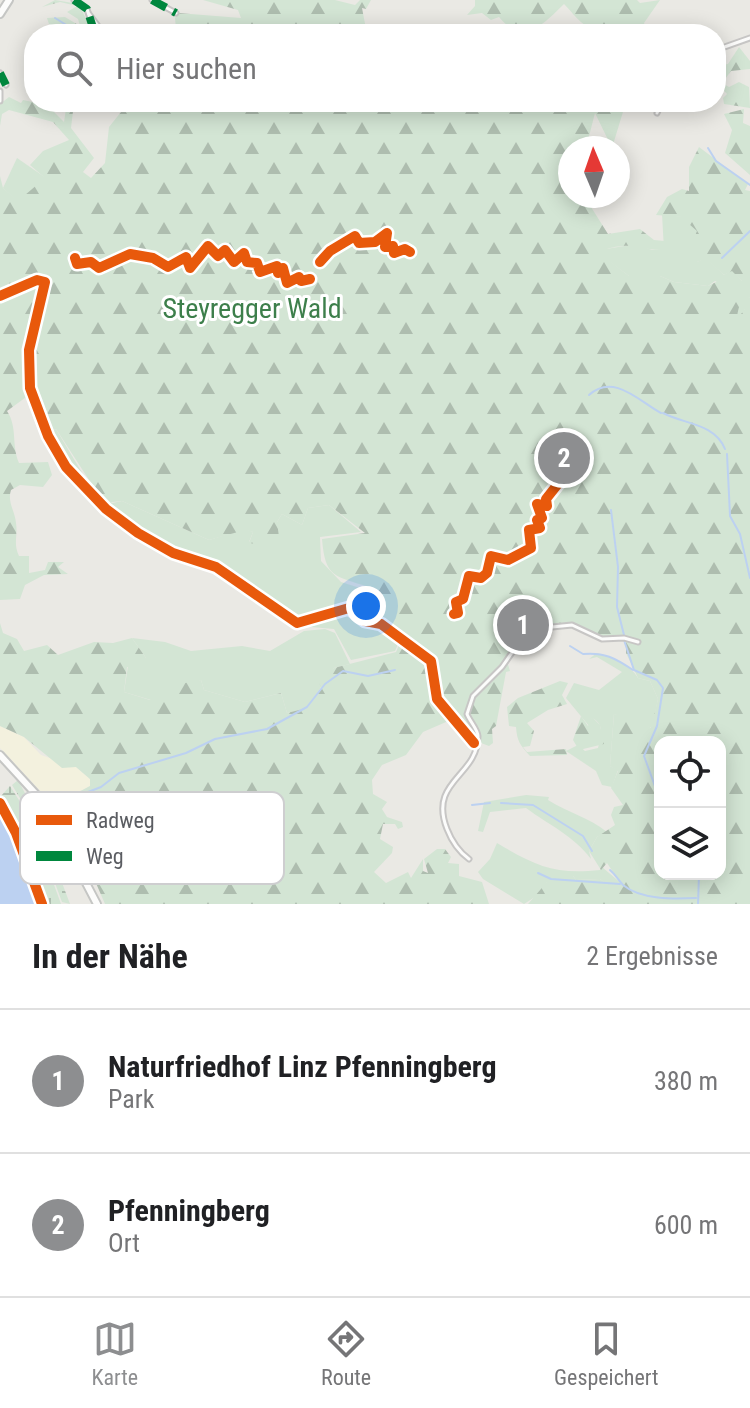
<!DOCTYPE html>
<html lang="de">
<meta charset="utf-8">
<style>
:root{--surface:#fff;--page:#f6f6f6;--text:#202124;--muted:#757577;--line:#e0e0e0;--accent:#8d8e90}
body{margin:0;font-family:"Roboto Condensed",sans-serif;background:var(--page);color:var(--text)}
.controls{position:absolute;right:24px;bottom:24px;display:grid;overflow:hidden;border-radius:16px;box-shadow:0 4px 20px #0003}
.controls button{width:72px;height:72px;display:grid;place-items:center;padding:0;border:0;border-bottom:2px solid var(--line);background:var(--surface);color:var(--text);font:40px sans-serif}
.compass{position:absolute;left:558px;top:136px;width:72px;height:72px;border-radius:50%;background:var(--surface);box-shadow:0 4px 20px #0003;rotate:358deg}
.you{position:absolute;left:366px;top:606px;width:28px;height:28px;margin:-20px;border:6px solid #fff;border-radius:50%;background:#1a73e8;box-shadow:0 0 0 12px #1a73e833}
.badge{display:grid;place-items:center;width:52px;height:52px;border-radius:50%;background:var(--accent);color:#fff;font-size:26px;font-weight:700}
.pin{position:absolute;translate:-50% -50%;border:4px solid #fff;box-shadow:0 2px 8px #0006}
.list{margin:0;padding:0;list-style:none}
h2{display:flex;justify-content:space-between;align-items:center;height:104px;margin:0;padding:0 32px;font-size:34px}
h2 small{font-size:26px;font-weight:400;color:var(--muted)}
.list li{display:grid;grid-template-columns:52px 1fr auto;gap:24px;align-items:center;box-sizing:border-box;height:144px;padding:0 32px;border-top:2px solid var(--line)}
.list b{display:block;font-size:30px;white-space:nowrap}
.list p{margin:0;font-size:26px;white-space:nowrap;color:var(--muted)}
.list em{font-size:26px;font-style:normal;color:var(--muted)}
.icon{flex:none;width:44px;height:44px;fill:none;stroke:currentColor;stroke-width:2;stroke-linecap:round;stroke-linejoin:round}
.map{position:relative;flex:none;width:750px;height:904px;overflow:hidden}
.search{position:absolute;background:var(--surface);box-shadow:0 4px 20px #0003;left:24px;right:24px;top:24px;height:88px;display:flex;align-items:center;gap:20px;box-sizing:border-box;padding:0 28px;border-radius:32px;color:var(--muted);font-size:30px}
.sheet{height:392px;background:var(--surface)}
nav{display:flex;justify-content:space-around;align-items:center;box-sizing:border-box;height:112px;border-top:2px solid var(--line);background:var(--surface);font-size:22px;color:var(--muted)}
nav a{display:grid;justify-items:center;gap:4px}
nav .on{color:var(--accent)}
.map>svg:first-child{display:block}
.commercial{fill:#f3f1de}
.grass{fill:#d3e5d4}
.forest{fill:url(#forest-firs);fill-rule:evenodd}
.wetland{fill:url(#wetland-marsh)}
.water{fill:#bcd1f1}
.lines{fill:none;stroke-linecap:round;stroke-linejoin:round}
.stream{stroke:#bcd1f1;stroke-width:2}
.minor-casing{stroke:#c7c6c5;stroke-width:7}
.secondary-casing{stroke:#c5c6c4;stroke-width:10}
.minor{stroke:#fcfcfb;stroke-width:3}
.secondary{stroke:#fcfcfb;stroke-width:6}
.quiet{stroke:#00873e;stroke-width:8;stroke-dasharray:16 8;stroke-linecap:butt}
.cycleway-casing{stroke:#fff;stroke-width:15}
.cycleway{stroke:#e8590c;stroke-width:10}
.labels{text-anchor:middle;stroke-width:6;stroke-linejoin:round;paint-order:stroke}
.park-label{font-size:28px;fill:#3d7f4b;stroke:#fff}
.key{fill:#fff;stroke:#ceced0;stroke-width:2}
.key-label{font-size:22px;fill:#5b5d62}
</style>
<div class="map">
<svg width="750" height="904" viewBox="0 0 750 904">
<defs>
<pattern id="forest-firs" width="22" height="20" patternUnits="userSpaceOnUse" patternTransform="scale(2)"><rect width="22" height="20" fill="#d3e5d4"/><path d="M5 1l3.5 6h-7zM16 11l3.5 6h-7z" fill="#aebdaf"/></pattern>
<pattern id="wetland-marsh" width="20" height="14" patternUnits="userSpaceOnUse" patternTransform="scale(2)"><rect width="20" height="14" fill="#d3e5d4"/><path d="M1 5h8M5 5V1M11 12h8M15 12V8" fill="none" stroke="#aebdaf"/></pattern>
</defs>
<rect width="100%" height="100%" fill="#eae9e4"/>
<!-- commercial -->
<path class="commercial" d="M 0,726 L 24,737 L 41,755 L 76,767 L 90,779 L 90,786 L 73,795 L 81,818 L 84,865 L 47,798 L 0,748 Z"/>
<!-- grass -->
<g class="grass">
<path d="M 17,158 L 46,178 L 18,202 L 3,188 Z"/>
<path d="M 662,214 L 682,217 L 698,231 L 697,262 L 706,258 L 724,275 L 732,270 L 742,281 L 747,298 L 750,297 L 750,309 L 745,309 L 741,319 L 737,319 L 723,285 L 715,281 L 708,286 L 674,282 L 660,276 L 629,276 L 602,256 L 606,249 L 636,244 L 652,250 L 664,250 Z"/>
<path d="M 56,429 L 87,481 L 112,503 L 122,501 L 209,540 L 245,529 L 253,532 L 249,542 L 277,522 L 282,514 L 302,525 L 308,508 L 329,505 L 361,532 L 320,537 L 321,561 L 341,582 L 363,589 L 364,600 L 302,621 L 295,619 L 218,569 L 168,552 L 124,525 L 66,469 L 46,436 Z"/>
<path d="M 350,609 L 362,620 L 381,625 L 399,642 L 395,651 L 351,660 L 334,629 L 300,626 Z"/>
<path d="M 325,629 L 335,633 L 350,664 L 334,668 L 307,708 L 287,713 L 281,693 L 245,702 L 204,690 L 201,680 L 151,700 L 124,692 L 128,666 L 146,658 L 132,638 L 165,642 L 191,651 L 242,646 L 270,651 L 304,631 Z"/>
<path d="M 597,653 C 612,658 630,664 638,678 L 650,681 L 658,699 L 652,728 L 614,714 L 610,766 L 618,770 L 612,787 L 602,785 L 596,771 L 566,751 L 578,745 L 585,751 L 598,748 C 601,736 605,724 592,718 L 589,726 L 566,698 L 574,683 L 599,690 L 622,672 L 597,657 L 589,659 Z"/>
<path d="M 526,795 L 549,797 L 548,800 C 567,812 588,817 607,832 L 597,837 L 589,851 L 591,859 C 574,836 549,825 526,808 L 490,812 L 483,832 L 478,831 L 484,802 Z"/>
<path d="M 497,843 C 536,866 555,875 600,870 L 602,867 L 622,884 L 613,889 L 600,879 L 576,880 L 573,876 L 548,881 L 538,895 L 524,904 L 483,879 L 478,872 L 490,859 Z"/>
</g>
<!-- forest -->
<g class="forest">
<path d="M 55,0 L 79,4 L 93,34 L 70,34 L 49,24 L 47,18 L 65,17 L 80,26 L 78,19 L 67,12 L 77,6 L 60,2 L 42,7 Z"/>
<path d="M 203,0 L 335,0 L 355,5 L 360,0 L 371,0 L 366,9 L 362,8 L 367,34 L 169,34 L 176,29 L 175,18 L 178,13 L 241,18 L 238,10 Z"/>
<path d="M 475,0 L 637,0 L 640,3 L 660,0 L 644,23 L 649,34 L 609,34 L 606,25 C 586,35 577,17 564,4 C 543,25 523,46 499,17 L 491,20 L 482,13 L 467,15 L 475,6 Z"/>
<path d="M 739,47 L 750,61 L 750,69 L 731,71 L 722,83 L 729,87 L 739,82 L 749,87 L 750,108 L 724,104 L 723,98 L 727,94 L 716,82 L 716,66 L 728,64 Z"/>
<path d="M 9,97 L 21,103 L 23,100 L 47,105 L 64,122 L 67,102 L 74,103 L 71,128 L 94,158 L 83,172 L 91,178 L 105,163 L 109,127 L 129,102 L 626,102 L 612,148 L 595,113 L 586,148 L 570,148 L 570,196 L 590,196 L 591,207 L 608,234 L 640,229 L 654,240 L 665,241 L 664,250 C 638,251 637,241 607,249 L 603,256 L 629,276 L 660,276 L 674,282 L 708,286 L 720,280 L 723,285 L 732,285 C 746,303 738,301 737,319 L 745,309 L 750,309 L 750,904 L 528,904 L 547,882 L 538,873 L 573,876 L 576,880 L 600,879 L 613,888 L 621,884 L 607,863 L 601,870 L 589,851 L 597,837 L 615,825 L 611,815 L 614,807 L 623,805 L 611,788 L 618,771 L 610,766 L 614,714 L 638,718 L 651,728 L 658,699 L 650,681 L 638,678 L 626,653 L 626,637 L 602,638 L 584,627 L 565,624 L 516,639 L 506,658 L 510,671 L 506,672 L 496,726 L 492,729 L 493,743 L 489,746 L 473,740 L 453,719 L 423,732 L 406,755 L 382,765 L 372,780 L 373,794 L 387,802 L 382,809 L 387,817 L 402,822 L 403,827 L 398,829 L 395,824 L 383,824 L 380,839 L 393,847 L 392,853 L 374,872 L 386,883 L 408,872 L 411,878 L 423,859 L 423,871 L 428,873 L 424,859 L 437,849 L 445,849 L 451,857 L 448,863 L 459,864 L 459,876 L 482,882 L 489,904 L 105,904 L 86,860 L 81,818 L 73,795 L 90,786 L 90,779 L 76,767 L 62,768 L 24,737 L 0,726 L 0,623 L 3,633 L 17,639 L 24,651 L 47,645 L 58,655 L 94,642 L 113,643 L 132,638 L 146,658 L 144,667 L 127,667 L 124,692 L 150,700 L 163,687 L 201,680 L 204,690 L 245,702 L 281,693 L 287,713 L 307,708 L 322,688 L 319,683 L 334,668 L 396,652 L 401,640 C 394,635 387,627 380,623 C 369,616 357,621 358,604 L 364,604 L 369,587 C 335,576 325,578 322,539 L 365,533 L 329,505 L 308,508 L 302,525 L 282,514 L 277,522 L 279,537 L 271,546 L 249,543 L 253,532 L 245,530 L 209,540 L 122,501 L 104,503 L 56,429 L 48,433 L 32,393 L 28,351 L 29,395 L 7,411 C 18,428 11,444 19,463 L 48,462 L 52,475 L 43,487 L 20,485 L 11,490 C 7,502 15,511 16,523 C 18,536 13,543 19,556 L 29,556 L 29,573 L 45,570 L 48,562 L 64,562 L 58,567 L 68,574 L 44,575 L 25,585 L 20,599 L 0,600 L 0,298 L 39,281 L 44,283 L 39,309 L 47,284 L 44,279 L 36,278 L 0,295 L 0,176 L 3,188 L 18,201 L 45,178 L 30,165 L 43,151 L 69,140 L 53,122 L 9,110 L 2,114 L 0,126 L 0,104 ZM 660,742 L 720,742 L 720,874 L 660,874 Z"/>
<path d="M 744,109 L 743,123 L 750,126 L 750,175 L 725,153 L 732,130 L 724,114 Z"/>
<path d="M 699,147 L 748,184 L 745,190 L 750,191 L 750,297 L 747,299 L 742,291 L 742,281 L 732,271 L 724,275 L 706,259 L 697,262 L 692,243 L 697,231 L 681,217 L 656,215 L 667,197 L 682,189 L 689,191 L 689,167 Z"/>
<path d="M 560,681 L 568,683 L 562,695 L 567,704 L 548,710 L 527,723 L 534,731 L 530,746 L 523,747 L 527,752 L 566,749 L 567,755 L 530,756 C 520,745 517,741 516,727 L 509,726 L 507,707 L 518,698 Z"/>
<path d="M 581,716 L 588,726 L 592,717 L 600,725 L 604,744 L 579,750 L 573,740 Z"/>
</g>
<!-- wetland -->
<g class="wetland">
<path d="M 18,780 L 37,816 L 70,904 L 62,902 L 29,813 L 12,785 Z"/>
<path d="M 10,786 L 29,816 L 61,904 L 48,904 L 17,824 L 1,796 Z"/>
</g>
<!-- water -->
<path class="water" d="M 0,809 L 39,904 L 0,904 Z"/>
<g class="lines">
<!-- stream -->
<g class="stream">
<path d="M 55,18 L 81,34"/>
<path d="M 708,148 L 716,161 L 750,185"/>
<path d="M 722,258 L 750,231"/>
<path d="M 589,395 C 614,372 641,403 661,413"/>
<path d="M 663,413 C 683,424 715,423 725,449"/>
<path d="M 727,454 L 730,515"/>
<path d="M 611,510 L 618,567 L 617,607 L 624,635"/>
<path d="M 730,516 L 740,534 L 750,578"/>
<path d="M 624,640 L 634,670 L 657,680 L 663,688 L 657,726 L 644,756 L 660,800"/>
<path d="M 570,646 L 583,654 C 604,652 615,658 633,670"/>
<path d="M 67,800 L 101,787 L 119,773 L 186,753 L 215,739 L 267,729 L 307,707 L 325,684 L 343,671 L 368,676 L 395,670"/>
<path d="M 501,803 L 533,805 L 583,836 L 592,851"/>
<path d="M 472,805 L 490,803"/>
<path d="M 610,870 C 615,874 619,881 623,885 C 641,900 674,899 696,898"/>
<path d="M 538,873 L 551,879 L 620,884"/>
<path d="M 698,904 L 699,875"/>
</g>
<!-- minor casing -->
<g class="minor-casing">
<g id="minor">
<path d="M 74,0 L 87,9 L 95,34"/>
<path d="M 152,0 L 176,13"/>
<path d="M 89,14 L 104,34"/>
<path d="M 716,50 L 750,38"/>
<path d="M 0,73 L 6,85"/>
<path d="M 0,91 L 0,101"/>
<path d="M 657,113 L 662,102"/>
<path d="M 0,296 L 37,280 L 45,282 L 29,350 L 30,388 L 48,436 L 66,467 L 106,509 L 138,533 L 173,553 L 216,567 L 297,623 L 349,608 L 365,621 L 381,624 L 431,661 L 437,699 L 474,743"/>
<path d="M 469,859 C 458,851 452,842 447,829 C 428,780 478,777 478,736 C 478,730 469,720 467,714 L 473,696 L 502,667 L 518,644 L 532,634 L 552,627 L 572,625 L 602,639 L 624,638 L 638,642"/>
</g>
</g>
<!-- secondary casing -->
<g class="secondary-casing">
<g id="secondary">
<path d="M 0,14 L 9,0"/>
<path d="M 0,755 L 44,803 L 97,904"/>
</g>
</g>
<!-- minor -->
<use href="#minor" class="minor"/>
<!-- secondary -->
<use href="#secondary" class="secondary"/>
<!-- quiet -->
<g class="quiet">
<path d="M 74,0 L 87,9 L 95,34"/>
<path d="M 152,0 L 176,13"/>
<path d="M 0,73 L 6,85"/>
</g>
<!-- cycleway casing -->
<g class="cycleway-casing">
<g id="cycleway">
<path d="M 75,258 L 77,264 L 91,262 L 99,268 L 130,254 L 153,258 L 168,267 L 186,257 L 190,268 L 208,246 L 218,256 L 225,250 L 234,262 L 244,253 L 247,262 L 257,263 L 260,272 L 277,266 L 278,273 L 283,268 L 287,283 L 299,277 L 301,281 L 310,279"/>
<path d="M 320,262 L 330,251 L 355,236 L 359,243 L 375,242 L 387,233 L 385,247 L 393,246 L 394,253 L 405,249 L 410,252"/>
<path d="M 0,296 L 37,280 L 45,282 L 29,350 L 30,388 L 48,436 L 66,467 L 106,509 L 138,533 L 173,553 L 216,567 L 297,623 L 349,608 L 365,621 L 381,624 L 431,661 L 437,699 L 474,743"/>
<path d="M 454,614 L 458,613 L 456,602 L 463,599 L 469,576 L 481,578 L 487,573 L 491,556 L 508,560 L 531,548 L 529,530 L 540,528 L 537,520 L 542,518 L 537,504 L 547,506 L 546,499 L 569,470"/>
<path d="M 0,803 L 16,833 L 42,904"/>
</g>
</g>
<!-- cycleway -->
<use href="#cycleway" class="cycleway"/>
</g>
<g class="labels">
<!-- park labels -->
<g class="park-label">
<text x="252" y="318">Steyregger Wald</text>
</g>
</g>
<!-- legend -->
<rect x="20" y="792" width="264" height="92" rx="12" class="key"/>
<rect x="36" y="815" width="36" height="10" fill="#e8590c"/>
<rect x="36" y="851" width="36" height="10" fill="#00873e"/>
<g class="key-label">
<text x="86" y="828">Radweg</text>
<text x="86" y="864">Weg</text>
</g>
</svg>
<div class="controls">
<button><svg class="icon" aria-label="locate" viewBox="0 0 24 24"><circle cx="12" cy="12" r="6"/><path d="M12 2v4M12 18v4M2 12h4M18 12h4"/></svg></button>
<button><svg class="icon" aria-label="layers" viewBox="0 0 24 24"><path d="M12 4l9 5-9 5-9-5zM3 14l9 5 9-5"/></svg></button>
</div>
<svg class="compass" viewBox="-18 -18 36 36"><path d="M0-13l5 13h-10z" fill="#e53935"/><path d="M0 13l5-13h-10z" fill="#757577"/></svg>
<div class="you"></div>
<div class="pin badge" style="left:523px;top:625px">1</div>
<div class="pin badge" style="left:564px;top:458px">2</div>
<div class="search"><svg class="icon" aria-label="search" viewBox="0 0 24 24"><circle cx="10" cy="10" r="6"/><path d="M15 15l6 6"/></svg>Hier suchen</div>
</div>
<section class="sheet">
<h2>In der Nähe<small>2 Ergebnisse</small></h2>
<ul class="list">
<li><span class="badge">1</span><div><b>Naturfriedhof Linz Pfenningberg</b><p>Park</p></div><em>380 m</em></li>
<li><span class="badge">2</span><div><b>Pfenningberg</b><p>Ort</p></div><em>600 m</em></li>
</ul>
</section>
<nav>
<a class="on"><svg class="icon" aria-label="map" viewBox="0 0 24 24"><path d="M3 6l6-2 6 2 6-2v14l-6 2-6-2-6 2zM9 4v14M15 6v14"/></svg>Karte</a>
<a><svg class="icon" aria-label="directions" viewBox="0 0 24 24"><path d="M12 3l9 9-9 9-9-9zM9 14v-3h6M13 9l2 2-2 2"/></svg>Route</a>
<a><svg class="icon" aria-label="saved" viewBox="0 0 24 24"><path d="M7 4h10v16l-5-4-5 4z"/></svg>Gespeichert</a>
</nav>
